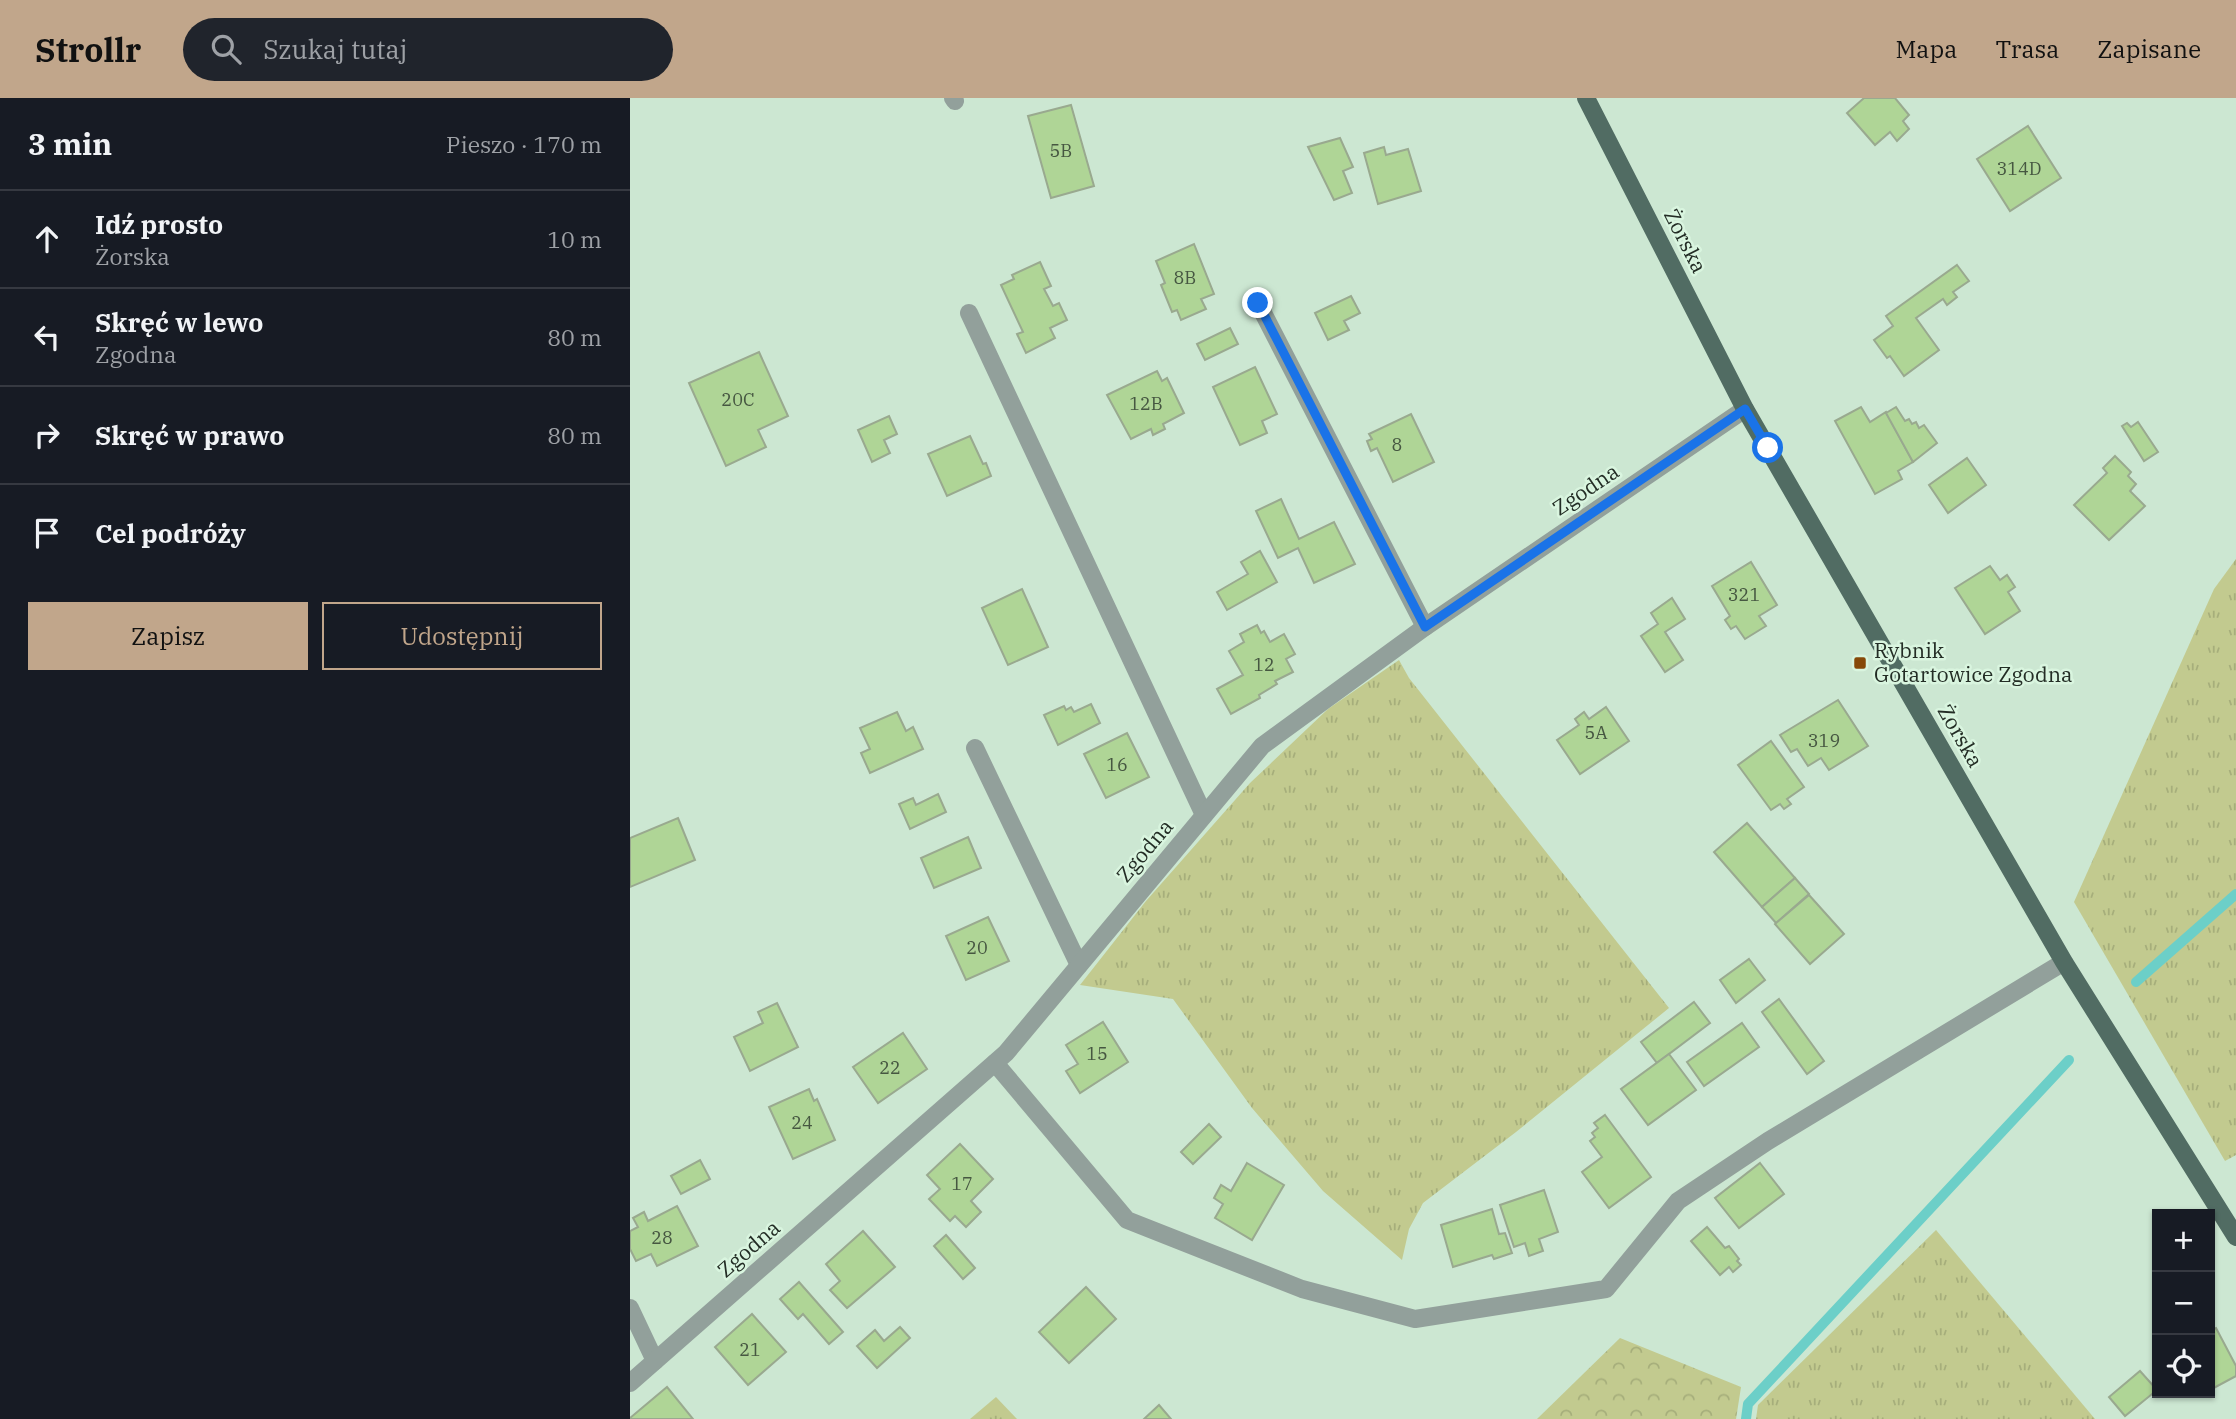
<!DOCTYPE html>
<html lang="pl">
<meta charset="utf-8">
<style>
:root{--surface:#171b24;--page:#20242c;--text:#f1f3f6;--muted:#9ea1a6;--line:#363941;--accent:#c1a68b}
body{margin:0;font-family:"IBM Plex Serif",serif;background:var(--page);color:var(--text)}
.controls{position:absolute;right:21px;bottom:21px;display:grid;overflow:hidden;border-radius:0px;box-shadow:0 2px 5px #0004}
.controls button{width:63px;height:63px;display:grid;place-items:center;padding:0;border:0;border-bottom:2px solid var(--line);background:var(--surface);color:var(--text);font:35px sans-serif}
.stop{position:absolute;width:21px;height:21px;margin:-16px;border:5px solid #1a73e8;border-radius:50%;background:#fff}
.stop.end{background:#1a73e8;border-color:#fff;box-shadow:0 2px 7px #0008}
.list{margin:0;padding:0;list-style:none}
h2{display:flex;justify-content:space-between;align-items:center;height:91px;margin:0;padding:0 28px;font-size:30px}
h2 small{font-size:23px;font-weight:400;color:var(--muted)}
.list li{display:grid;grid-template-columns:46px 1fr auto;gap:21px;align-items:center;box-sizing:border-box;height:98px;padding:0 28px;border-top:2px solid var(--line)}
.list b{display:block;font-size:26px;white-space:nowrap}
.list p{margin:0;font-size:23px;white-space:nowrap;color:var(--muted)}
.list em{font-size:23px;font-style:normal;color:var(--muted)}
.actions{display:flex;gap:14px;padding:21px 28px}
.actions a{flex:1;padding:16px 0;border:2px solid var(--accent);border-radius:0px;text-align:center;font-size:24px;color:var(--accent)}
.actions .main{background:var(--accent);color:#111}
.icon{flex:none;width:38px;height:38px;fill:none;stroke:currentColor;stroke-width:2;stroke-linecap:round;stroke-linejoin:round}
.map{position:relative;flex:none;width:1606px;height:1321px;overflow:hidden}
header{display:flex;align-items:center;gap:42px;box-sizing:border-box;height:98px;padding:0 35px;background:var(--accent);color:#111}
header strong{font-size:33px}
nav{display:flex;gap:38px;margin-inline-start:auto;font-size:24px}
.search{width:490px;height:63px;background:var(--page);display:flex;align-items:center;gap:18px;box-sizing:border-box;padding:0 24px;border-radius:38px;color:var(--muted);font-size:26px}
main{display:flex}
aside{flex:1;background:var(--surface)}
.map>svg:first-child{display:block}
.grass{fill:url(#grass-tufts)}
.forest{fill:url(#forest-crowns)}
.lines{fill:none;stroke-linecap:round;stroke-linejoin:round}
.stream{stroke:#6ccfc8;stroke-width:10}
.building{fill:#afd596;stroke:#99a98f;stroke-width:2}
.minor{stroke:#92a09b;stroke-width:18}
.major{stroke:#516c63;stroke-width:18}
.route{stroke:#1a73e8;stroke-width:9}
.poi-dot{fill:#864908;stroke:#d9f5df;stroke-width:2.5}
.labels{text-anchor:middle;stroke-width:5;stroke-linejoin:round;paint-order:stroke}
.number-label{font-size:18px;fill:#465741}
.street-label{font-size:21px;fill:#232d25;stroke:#d9f5df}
.poi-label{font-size:21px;fill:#232d25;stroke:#d9f5df;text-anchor:start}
</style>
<header>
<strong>Strollr</strong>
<div class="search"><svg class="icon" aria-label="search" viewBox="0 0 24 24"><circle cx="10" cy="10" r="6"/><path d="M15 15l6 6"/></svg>Szukaj tutaj</div>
<nav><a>Mapa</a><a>Trasa</a><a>Zapisane</a></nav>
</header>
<main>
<aside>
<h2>3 min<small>Pieszo · 170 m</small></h2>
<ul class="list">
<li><svg class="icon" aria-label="ahead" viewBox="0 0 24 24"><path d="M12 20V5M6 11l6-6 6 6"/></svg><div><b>Idź prosto</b><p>Żorska</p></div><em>10 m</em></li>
<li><svg class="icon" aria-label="left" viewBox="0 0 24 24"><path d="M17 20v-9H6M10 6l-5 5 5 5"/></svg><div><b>Skręć w lewo</b><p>Zgodna</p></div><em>80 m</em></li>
<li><svg class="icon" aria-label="right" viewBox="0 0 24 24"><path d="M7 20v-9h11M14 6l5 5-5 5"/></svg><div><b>Skręć w prawo</b></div><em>80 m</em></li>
<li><svg class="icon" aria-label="arrive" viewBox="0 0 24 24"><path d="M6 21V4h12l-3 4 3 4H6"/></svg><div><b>Cel podróży</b></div></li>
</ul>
<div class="actions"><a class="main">Zapisz</a><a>Udostępnij</a></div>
</aside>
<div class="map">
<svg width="1606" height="1321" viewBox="0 0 1606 1321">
<defs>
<pattern id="grass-tufts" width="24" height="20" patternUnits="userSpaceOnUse" patternTransform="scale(1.75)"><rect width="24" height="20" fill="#c2ca8f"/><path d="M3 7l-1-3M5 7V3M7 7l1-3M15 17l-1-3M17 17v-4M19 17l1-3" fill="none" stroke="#a6ae7b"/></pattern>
<pattern id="forest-crowns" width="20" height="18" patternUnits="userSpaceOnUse" patternTransform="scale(1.75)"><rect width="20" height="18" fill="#c2ca8f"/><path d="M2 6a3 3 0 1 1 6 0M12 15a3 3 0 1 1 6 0" fill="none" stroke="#a6ae7b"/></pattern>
</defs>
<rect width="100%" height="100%" fill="#cce7d2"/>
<!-- grass -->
<g class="grass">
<path d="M 1606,461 L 1606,1057 L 1595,1063 L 1444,804 L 1584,491 Z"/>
<path d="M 769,562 L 779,580 L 1039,910 L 886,1034 L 793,1105 L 779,1131 L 772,1162 L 693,1093 L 622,1010 L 543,901 L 450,887 L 516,803 L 620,685 L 698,611 Z"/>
<path d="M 1306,1132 L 1465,1321 L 1126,1321 L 1128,1307 Z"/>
<path d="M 366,1299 L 387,1321 L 340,1321 Z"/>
</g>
<!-- forest -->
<path class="forest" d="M 990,1240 L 1111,1289 L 1106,1321 L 907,1321 Z"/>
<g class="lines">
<!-- stream -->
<g class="stream">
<path d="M 1506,884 L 1606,796"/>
<path d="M 1116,1321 L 1118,1306 L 1439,962"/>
</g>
</g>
<!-- building -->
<g class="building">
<path d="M 1234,0 L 1265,0 L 1279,17 L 1273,23 L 1279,31 L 1267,43 L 1260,34 L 1245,47 L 1217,15 Z"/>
<path d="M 441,7 L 464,88 L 421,100 L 398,18 Z"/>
<path d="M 1398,28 L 1431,80 L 1380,113 L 1347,61 Z"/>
<path d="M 710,40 L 723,69 L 713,73 L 722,95 L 704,102 L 678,49 Z"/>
<path d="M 754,49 L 756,57 L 778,51 L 791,93 L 748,106 L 734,55 Z"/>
<path d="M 564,146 L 584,196 L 571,201 L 576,211 L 551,222 L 547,212 L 542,214 L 531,187 L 535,185 L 526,163 Z"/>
<path d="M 410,164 L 421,188 L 414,191 L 423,208 L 429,205 L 437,222 L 420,230 L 425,240 L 396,255 L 387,236 L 393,234 L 371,187 L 384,181 L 382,177 Z"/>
<path d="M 1327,167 L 1339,183 L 1323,194 L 1327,199 L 1317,207 L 1313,201 L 1286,220 L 1309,252 L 1274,278 L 1260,258 L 1257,260 L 1244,242 L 1263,228 L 1256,218 Z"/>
<path d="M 721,198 L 730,215 L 714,223 L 719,232 L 698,242 L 685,215 Z"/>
<path d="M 600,230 L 608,246 L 575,262 L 567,246 Z"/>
<path d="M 129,254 L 158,318 L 128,332 L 136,349 L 96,368 L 59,285 Z"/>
<path d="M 625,269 L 647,316 L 632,323 L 637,335 L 610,347 L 583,289 Z"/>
<path d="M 527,273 L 532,283 L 537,280 L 554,315 L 533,326 L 535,331 L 523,337 L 521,331 L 501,341 L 477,297 Z"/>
<path d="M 1231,309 L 1240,324 L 1256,314 L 1283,364 L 1268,373 L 1272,381 L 1245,396 L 1205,323 Z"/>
<path d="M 1266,309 L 1275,323 L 1279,321 L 1282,326 L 1286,324 L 1289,330 L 1294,327 L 1307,345 L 1283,364 L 1256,315 Z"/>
<path d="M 781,316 L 804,364 L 763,384 L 747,350 L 741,353 L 737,343 L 742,341 L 739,336 Z"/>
<path d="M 259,318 L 267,336 L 254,342 L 260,355 L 242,364 L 228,332 Z"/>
<path d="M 1508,324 L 1528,354 L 1514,363 L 1492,328 L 1497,325 L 1501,329 Z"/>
<path d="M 340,338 L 353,366 L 356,365 L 361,378 L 317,398 L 298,356 Z"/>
<path d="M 1485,358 L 1501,374 L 1498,378 L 1506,386 L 1500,393 L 1515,408 L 1479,442 L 1444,407 L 1477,375 L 1473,370 Z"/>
<path d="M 1337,360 L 1356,387 L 1318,415 L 1299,387 Z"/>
<path d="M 651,401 L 669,441 L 704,424 L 725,466 L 684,485 L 668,450 L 648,460 L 626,413 Z"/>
<path d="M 630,453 L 647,484 L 597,512 L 587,494 L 618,476 L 611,464 Z"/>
<path d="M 1121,464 L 1147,507 L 1129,518 L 1136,528 L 1115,541 L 1106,528 L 1101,531 L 1095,522 L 1100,518 L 1082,488 Z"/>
<path d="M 1360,468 L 1370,482 L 1377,477 L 1385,489 L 1378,494 L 1390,513 L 1355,536 L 1325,490 Z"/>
<path d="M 392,491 L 418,549 L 378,567 L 352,510 Z"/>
<path d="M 1042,500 L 1055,521 L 1035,534 L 1053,562 L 1035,574 L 1011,538 L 1028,526 L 1021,515 Z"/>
<path d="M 627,527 L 631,535 L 634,533 L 640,544 L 654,536 L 665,556 L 656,561 L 663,574 L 645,583 L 647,586 L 629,597 L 630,600 L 601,616 L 587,591 L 613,577 L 599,553 L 614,544 L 610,536 Z"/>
<path d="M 1208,602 L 1238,648 L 1199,672 L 1191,660 L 1178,668 L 1167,651 L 1161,654 L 1150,637 Z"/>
<path d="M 461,606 L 470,625 L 428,647 L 414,617 L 434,608 L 436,612 L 441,609 L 444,614 Z"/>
<path d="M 976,609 L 999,643 L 950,676 L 927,642 L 949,627 L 945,621 L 954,614 L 959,621 Z"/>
<path d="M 267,614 L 276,633 L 283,629 L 293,651 L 240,675 L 231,655 L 240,651 L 230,630 Z"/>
<path d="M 497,635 L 519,679 L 476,700 L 454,656 Z"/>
<path d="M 1141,643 L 1174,689 L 1157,701 L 1161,706 L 1154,711 L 1150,706 L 1141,712 L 1108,667 Z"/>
<path d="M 308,696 L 316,714 L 280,731 L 269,706 L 283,700 L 286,707 Z"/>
<path d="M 48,720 L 65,762 L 0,789 L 0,740 Z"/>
<path d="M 1117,725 L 1165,780 L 1132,809 L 1084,754 Z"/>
<path d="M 338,739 L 351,770 L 304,790 L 291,760 Z"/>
<path d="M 1165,780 L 1179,796 L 1146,825 L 1132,809 Z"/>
<path d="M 1179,797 L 1214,836 L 1180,866 L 1145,826 Z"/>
<path d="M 358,819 L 379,863 L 336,882 L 316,838 Z"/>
<path d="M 1119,861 L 1135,882 L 1106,905 L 1090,882 Z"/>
<path d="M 1149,901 L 1194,963 L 1177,976 L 1132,914 Z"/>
<path d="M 1064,904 L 1080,925 L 1027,965 L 1011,944 Z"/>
<path d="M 147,905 L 168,949 L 120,973 L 104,939 L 133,925 L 128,914 Z"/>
<path d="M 473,924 L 498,964 L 450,995 L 436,973 L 448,966 L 436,947 Z"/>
<path d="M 1112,925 L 1129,949 L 1074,988 L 1057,964 Z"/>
<path d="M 273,935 L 297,971 L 248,1005 L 223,969 Z"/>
<path d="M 1039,956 L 1066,992 L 1018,1027 L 991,991 Z"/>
<path d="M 179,991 L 184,1003 L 187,1001 L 205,1042 L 163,1061 L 139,1009 Z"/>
<path d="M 975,1017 L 1021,1079 L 979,1110 L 952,1074 L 972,1059 L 960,1043 L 965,1039 L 962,1035 L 968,1030 L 964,1025 Z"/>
<path d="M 579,1026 L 591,1039 L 563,1066 L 551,1054 Z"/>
<path d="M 330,1046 L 363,1081 L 341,1103 L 351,1114 L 336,1129 L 325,1118 L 320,1123 L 299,1101 L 310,1091 L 297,1077 Z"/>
<path d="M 70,1062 L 80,1081 L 51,1096 L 41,1078 Z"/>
<path d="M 617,1065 L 654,1087 L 622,1142 L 585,1120 L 593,1106 L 584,1100 L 591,1087 L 601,1093 Z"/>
<path d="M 1130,1065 L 1154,1096 L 1109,1130 L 1085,1100 Z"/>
<path d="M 914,1092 L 928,1134 L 909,1141 L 913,1153 L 899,1158 L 895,1145 L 884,1149 L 870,1107 Z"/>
<path d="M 47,1108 L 68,1148 L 27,1168 L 21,1156 L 6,1163 L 0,1151 L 0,1133 L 8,1129 L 3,1120 L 14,1114 L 18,1123 Z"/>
<path d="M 862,1111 L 869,1136 L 875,1135 L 882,1155 L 864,1161 L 862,1157 L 823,1169 L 811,1127 Z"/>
<path d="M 1077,1129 L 1095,1150 L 1099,1148 L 1109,1161 L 1107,1163 L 1111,1167 L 1103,1174 L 1099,1169 L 1090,1177 L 1061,1143 Z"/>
<path d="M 233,1133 L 265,1169 L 217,1210 L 200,1192 L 210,1183 L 196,1166 Z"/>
<path d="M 316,1137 L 345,1170 L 333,1181 L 304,1148 Z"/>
<path d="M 169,1184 L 213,1234 L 199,1246 L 173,1216 L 168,1221 L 150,1201 Z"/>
<path d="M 456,1189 L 486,1221 L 439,1265 L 409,1234 Z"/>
<path d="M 122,1216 L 156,1254 L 118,1287 L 85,1249 Z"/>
<path d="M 270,1229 L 280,1240 L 247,1270 L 227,1248 L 245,1232 L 254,1243 Z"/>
<path d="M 1586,1230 L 1606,1268 L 1606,1278 L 1580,1292 L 1580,1233 Z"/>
<path d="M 1510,1273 L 1527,1292 L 1495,1318 L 1479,1299 Z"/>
<path d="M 37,1289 L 63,1321 L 0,1321 L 0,1320 Z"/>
<path d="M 529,1307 L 541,1321 L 514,1321 Z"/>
</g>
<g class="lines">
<!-- minor -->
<g class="minor">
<path d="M 323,0 L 325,3"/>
<path d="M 628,205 L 795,529"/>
<path d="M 339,215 L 574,717"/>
<path d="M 345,650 L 449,867"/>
<path d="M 365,965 L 497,1122 L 672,1191 L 785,1221 L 976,1191 L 1048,1103 L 1138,1043 L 1434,864"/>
<path d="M 0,1210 L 25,1263"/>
<path d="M 0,1285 L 376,955 L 632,648 L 795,529 L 1115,311"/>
</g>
<!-- major -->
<path class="major" d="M 956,0 L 1115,311 L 1434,864 L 1606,1139"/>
</g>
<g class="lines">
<!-- route -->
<path class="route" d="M 628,205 L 795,529 L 1115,311 L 1138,350"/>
</g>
<!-- markers -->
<rect class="poi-dot" x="1223" y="558" width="14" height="14" rx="3.5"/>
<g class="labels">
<!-- number labels -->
<g class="number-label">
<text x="431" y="59">5B</text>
<text x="1389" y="77">314D</text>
<text x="555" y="186">8B</text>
<text x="108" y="308">20C</text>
<text x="516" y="312">12B</text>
<text x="767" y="353">8</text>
<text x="1114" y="503">321</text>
<text x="634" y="573">12</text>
<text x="966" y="641">5A</text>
<text x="1194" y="649">319</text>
<text x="487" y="673">16</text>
<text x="347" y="856">20</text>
<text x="467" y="962">15</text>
<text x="260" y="976">22</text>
<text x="172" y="1031">24</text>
<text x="332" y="1092">17</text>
<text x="32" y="1146">28</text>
<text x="120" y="1258">21</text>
</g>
<!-- street labels -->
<g class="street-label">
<text transform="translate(1055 143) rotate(63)" y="7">Żorska</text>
<text transform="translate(956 392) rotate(-34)" y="7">Zgodna</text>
<text transform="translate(1330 638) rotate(60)" y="7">Żorska</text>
<text transform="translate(515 753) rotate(-50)" y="7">Zgodna</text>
<text transform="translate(119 1151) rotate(-41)" y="7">Zgodna</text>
</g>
<!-- poi labels -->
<g class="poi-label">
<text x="1244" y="560">Rybnik<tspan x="1244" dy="24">Gotartowice Zgodna</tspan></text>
</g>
</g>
</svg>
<div class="controls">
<button>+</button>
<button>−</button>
<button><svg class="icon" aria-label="locate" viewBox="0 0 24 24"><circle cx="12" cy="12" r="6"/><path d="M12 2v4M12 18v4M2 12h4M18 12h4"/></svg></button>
</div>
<div class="stop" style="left:1138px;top:350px"></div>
<div class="stop end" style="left:628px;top:205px"></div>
</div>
</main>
